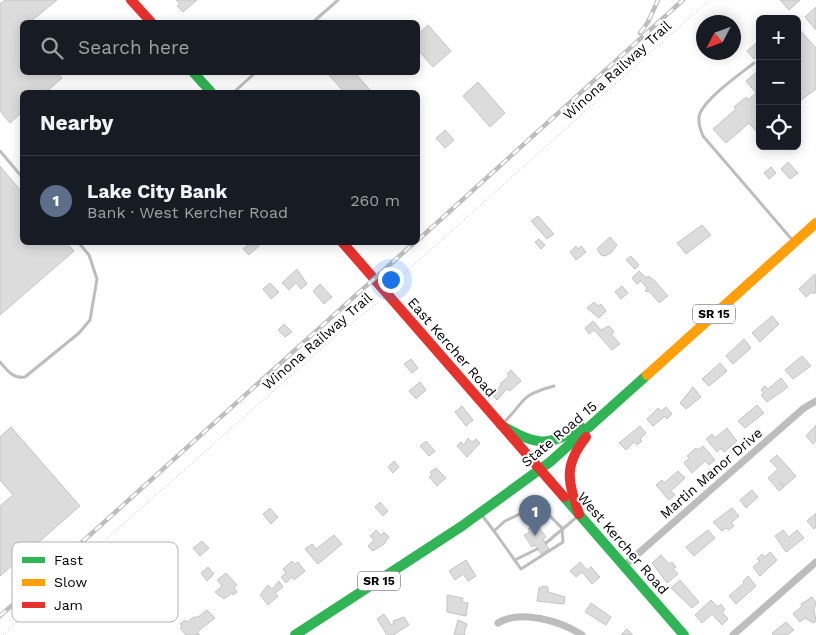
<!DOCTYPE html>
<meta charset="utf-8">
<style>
:root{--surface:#171b24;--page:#242831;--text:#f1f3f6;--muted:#9ea1a6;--line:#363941;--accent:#adaeaf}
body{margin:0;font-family:"Work Sans",sans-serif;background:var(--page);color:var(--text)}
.controls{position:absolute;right:15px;top:15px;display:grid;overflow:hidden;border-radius:8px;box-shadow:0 2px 12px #0003}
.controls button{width:45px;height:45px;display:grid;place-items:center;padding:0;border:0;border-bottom:1px solid var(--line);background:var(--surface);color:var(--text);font:25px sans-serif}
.compass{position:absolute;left:696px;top:15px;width:45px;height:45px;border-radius:50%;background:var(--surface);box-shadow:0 2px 12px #0003;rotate:229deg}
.you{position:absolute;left:390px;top:279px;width:18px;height:18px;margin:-12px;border:4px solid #fff;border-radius:50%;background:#1a73e8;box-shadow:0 0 0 8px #1a73e833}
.badge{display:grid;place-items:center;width:32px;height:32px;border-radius:50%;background:var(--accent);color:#fff;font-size:16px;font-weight:700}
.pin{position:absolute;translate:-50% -41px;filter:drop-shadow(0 1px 2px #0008)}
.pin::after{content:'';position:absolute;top:26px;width:18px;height:15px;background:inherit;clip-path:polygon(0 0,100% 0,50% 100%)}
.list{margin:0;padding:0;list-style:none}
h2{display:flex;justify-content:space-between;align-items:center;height:65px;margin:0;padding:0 20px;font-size:21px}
h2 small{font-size:16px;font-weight:400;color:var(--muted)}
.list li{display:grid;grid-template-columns:32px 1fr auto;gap:15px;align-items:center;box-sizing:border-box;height:90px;padding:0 20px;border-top:1px solid var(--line)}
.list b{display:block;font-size:19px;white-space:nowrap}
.list p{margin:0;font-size:16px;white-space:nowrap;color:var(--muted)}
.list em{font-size:16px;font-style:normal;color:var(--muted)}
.icon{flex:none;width:28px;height:28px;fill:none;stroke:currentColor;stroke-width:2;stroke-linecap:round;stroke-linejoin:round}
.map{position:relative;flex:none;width:816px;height:635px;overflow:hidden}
.search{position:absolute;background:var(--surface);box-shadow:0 2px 12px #0003;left:20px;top:20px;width:400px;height:55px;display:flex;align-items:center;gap:12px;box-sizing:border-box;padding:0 18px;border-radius:8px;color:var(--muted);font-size:19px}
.panel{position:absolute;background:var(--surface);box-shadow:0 2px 12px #0003;left:20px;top:90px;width:400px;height:155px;border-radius:8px}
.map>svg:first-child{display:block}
.building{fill:#dcdcdc;stroke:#c4c4c4}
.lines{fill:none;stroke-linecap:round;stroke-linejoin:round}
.path{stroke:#b8b8b8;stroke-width:1;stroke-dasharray:1 2.5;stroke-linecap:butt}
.lane{stroke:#bdbdbd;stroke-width:3}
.street{stroke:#bdbdbd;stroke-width:7}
.fast{stroke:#30b455;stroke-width:10}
.slow{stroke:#ff9f0a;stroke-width:10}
.jam{stroke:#e5322d;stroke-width:10}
.rail-casing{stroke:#bdbdbd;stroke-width:4.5}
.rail{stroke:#fff;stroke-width:2.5;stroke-dasharray:8;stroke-linecap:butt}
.labels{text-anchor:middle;stroke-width:4;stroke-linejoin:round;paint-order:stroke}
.shield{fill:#fff;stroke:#4c4c4c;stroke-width:1}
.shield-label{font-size:12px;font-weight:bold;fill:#000}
.street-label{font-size:14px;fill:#000;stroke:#fff}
.key{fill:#fff;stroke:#b2b2b2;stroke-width:1}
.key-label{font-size:14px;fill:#000}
</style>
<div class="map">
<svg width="816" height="635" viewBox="0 0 816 635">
<rect width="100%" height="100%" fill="#fff"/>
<!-- building -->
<g class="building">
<path d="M 5,0 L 57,0 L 30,22 L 22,22 L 21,31 L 22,33 L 22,72 L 57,72 L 62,78 L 46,92 L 22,92 L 22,112 L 10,123 L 0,111 L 0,4 Z"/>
<path d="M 176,0 L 197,0 L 183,12 L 177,6 L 180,4 Z"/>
<path d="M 780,0 L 800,0 L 789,10 Z"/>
<path d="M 816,7 L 816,29 L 815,29 L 805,17 Z"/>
<path d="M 428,25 L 451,51 L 433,67 L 418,50 L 418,34 Z"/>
<path d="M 797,27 L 816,48 L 816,89 L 797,103 Z"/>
<path d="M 760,40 L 760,54 L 754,59 L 747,51 Z"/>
<path d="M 760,69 L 760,136 L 749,123 L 726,143 L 713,129 L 736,109 L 734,107 L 746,97 L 748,100 L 756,93 L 746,81 Z"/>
<path d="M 332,72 L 354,72 L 372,92 L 344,92 L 329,75 Z"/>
<path d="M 478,82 L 505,113 L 490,127 L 463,96 Z"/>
<path d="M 445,130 L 454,140 L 445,148 L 436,138 Z"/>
<path d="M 788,162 L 798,173 L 790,179 L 781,169 Z"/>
<path d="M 0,166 L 22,192 L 22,242 L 66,242 L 74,251 L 0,315 Z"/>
<path d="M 771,167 L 776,173 L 769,179 L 764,173 Z"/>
<path d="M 538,216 L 554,234 L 547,239 L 531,221 Z"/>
<path d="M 702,225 L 711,235 L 686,254 L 677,243 Z"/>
<path d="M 610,237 L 617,245 L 611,253 L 605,256 L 601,255 L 597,249 Z"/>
<path d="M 539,239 L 545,245 L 541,249 L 535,242 Z"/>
<path d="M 251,242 L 256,242 L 259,246 L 249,255 L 243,249 Z"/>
<path d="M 576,246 L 578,249 L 581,246 L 586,252 L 576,260 L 570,252 Z"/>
<path d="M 631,256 L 639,265 L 635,269 L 626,260 Z"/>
<path d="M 297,269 L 307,284 L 301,289 L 296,283 L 289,290 L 282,283 Z"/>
<path d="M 639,271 L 646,278 L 648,276 L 654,280 L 668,296 L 659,303 L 650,292 L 645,291 L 647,288 L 641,281 L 637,284 L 632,278 Z"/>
<path d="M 815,274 L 816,292 L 814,294 L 812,292 L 806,297 L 799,289 Z"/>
<path d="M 270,283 L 279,292 L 271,299 L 263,289 Z"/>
<path d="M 320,284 L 332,297 L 324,304 L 313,291 Z"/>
<path d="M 622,286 L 628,293 L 621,299 L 615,292 Z"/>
<path d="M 594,302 L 598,306 L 601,304 L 606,311 L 599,318 L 587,308 Z"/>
<path d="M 772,316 L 779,324 L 760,342 L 752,333 Z"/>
<path d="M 593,321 L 601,330 L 609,326 L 614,332 L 611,334 L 620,344 L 612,350 L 594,330 L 589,334 L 585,328 Z"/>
<path d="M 284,324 L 292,332 L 285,337 L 278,330 Z"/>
<path d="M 744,339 L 751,348 L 733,364 L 726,356 Z"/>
<path d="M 802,356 L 811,366 L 793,379 L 785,370 Z"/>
<path d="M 411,359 L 418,368 L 412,373 L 404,364 Z"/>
<path d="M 720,363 L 727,371 L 709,386 L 702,379 Z"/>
<path d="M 511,370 L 521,381 L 510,391 L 507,389 L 497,400 L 491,393 L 501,386 L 500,384 L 509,376 L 507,374 Z"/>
<path d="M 781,378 L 788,387 L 767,402 L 761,395 L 764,393 L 761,390 L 765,386 L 768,389 Z"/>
<path d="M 420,382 L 426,390 L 416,399 L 409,391 Z"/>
<path d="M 693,387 L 701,397 L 686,409 L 680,403 Z"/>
<path d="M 757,405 L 764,413 L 745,428 L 738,421 Z"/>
<path d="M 462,406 L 473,420 L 466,426 L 455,412 Z"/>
<path d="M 666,407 L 672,414 L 667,419 L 665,416 L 653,426 L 647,419 L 658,408 L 661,411 Z"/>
<path d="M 816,425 L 816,441 L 813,444 L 806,436 Z"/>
<path d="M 640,426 L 646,433 L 640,439 L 642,441 L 637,445 L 634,442 L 626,450 L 619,443 Z"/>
<path d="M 11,427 L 80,506 L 0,576 L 0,506 L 13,495 L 0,480 L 0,437 Z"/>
<path d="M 727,428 L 737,441 L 724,452 L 721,448 L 717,452 L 706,439 L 712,434 L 715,438 Z"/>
<path d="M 468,438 L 472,442 L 476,439 L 480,443 L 467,457 L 457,446 L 461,442 L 464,445 Z"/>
<path d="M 426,441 L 435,451 L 429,456 L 420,446 Z"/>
<path d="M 703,446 L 715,460 L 709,465 L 705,461 L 692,473 L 684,463 L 689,458 L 687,456 L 696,448 L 698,450 Z"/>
<path d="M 777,455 L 796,476 L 785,486 L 779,482 L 784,487 L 779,491 L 768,478 L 778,469 L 770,461 Z"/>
<path d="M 394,461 L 399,467 L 393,473 L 388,467 Z"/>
<path d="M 436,468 L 446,478 L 437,486 L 429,477 L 432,475 L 430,472 Z"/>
<path d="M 678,471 L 685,478 L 671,491 L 675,495 L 669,500 L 656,485 L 662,480 L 664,483 Z"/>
<path d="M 752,490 L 758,497 L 746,508 L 740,500 Z"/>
<path d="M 380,502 L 388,511 L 383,516 L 375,507 Z"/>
<path d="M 270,508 L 278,517 L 271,524 L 263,514 Z"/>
<path d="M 732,508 L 739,516 L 731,523 L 734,526 L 729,530 L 726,528 L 722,531 L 713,522 Z"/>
<path d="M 816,513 L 816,527 L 814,529 L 807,521 Z"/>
<path d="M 531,526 L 534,530 L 538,526 L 546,537 L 543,539 L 549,549 L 541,554 L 535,545 L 532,547 L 524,535 L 530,532 L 528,529 Z"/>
<path d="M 376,530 L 381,535 L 384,532 L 389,537 L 384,544 L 373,551 L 368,546 L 374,540 L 370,536 Z"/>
<path d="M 708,530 L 715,538 L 694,556 L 686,547 Z"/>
<path d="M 783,530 L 789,537 L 797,530 L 804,538 L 786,552 L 775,536 Z"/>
<path d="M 334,535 L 342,544 L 318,564 L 305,549 L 312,544 L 316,549 Z"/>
<path d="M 202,541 L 209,548 L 200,556 L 193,548 Z"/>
<path d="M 770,552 L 777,560 L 760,576 L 753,567 L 760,561 L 757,559 L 762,554 L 765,557 Z"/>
<path d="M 661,555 L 669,564 L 672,562 L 676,567 L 673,569 L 678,574 L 667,583 L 652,563 Z"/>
<path d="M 466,560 L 476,576 L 468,581 L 463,574 L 455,580 L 449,571 Z"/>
<path d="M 292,561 L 295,564 L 298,562 L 305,571 L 294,580 L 292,577 L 286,583 L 281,577 L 286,573 L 283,569 Z"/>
<path d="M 580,562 L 587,570 L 591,567 L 600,577 L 592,584 L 582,572 L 576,577 L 570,571 Z"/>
<path d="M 208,567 L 214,574 L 207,581 L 201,573 Z"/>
<path d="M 226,573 L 237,585 L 234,588 L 237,592 L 233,595 L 232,593 L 224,599 L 215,592 L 222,586 L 217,580 Z"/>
<path d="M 748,576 L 756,586 L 736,604 L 729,596 L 744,583 L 743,581 Z"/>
<path d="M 680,580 L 699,602 L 692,608 L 671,588 Z"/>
<path d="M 279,581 L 283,587 L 275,593 L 278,596 L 268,605 L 260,595 L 268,585 L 272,589 Z"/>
<path d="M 543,586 L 548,587 L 548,592 L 565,597 L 564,604 L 537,601 L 539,588 Z"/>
<path d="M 447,595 L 463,598 L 462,602 L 468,603 L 466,616 L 447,612 Z"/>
<path d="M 812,597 L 816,602 L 814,610 L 816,621 L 813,623 L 805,618 L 800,622 L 793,614 L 802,606 L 801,604 Z"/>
<path d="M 711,600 L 718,607 L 721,604 L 725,610 L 722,612 L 728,619 L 722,625 L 712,614 L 702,623 L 695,615 Z"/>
<path d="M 591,603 L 611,617 L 606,625 L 585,612 Z"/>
<path d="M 207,610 L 215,618 L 197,632 L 200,635 L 186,635 L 180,628 L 182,626 L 180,624 L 185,620 L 187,622 L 194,617 L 198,617 Z"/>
<path d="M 384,614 L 391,625 L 394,623 L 393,621 L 404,617 L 409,625 L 393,635 L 387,635 L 377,619 Z"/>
<path d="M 458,620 L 467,624 L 464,633 L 466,635 L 454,635 Z"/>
<path d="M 786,622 L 794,630 L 787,635 L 774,635 L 772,633 Z"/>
<path d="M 627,629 L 633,635 L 621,635 Z"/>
</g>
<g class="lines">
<!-- path -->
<g class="path">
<path d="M 392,286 L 405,273 L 709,0"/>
<path d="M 3,635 L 95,549 L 339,333 L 380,301"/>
</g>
<!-- lane -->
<g class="lane">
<path d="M 313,22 L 338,0"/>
<path d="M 754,63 C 740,74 707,97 700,113 C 697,121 700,129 703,136 L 794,242"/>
<path d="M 234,92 L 256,72"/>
<path d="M 0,151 L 22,177"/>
<path d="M 0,362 C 7,370 13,379 25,377 L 79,333 L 90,320 L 97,279 L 89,255 L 78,242"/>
<path d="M 502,424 C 526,402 517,396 554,386"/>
<path d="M 539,505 L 562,528 L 563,542 L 521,569 L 494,531 L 505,521 Z"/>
<path d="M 481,514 L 494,531"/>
<path d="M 546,543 L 578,516"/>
<path d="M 515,560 L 537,549"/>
</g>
<!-- street -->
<g class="street">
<path d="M 624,566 L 804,408 L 816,401"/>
<path d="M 498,623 C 520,609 561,621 582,635"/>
<path d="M 733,635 L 816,562"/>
</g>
<!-- fast -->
<g class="fast">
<path d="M 193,72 L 211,92"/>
<path d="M 501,425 C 535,445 547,448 581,427"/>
<path d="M 564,497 L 684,635"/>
<path d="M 295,635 L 462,526 L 550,462 L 647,375"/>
</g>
<!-- slow -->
<path class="slow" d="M 647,375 L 816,223"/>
<!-- jam -->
<g class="jam">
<path d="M 131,0 L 151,22"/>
<path d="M 342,242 L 564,497"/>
<path d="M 579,514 C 568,481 563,466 586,437"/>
</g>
<!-- rail casing -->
<g class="rail-casing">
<g id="rail">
<path d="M 640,33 L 648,22 L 658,0"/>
<path d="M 418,240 L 683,0"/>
<path d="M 0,616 L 415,242"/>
</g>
</g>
<!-- rail -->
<use href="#rail" class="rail"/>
</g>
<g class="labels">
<!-- shield labels -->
<g class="shield">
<rect x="693" y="304.5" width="42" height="19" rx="4"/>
<rect x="358" y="571.5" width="42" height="19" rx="4"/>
</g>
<g class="shield-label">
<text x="714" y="318">SR 15</text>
<text x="379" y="585">SR 15</text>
</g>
<!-- street labels -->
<g class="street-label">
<text transform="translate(617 70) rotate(-42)" y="5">Winona Railway Trail</text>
<text transform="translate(317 341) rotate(-41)" y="5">Winona Railway Trail</text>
<text transform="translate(452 347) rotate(49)" y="5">East Kercher Road</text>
<text transform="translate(559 434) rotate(-40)" y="5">State Road 15</text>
<text transform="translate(711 473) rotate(-41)" y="5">Martin Manor Drive</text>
<text transform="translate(623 543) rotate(49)" y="5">West Kercher Road</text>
</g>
</g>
<!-- legend -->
<rect x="12" y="542" width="166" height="80" rx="8" class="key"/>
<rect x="22" y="557" width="23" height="6" fill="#30b455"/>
<rect x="22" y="579" width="23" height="7" fill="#ff9f0a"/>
<rect x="22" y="602" width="23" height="6" fill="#e5322d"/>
<g class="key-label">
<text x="54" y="565">Fast</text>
<text x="54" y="587">Slow</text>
<text x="54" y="610">Jam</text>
</g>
</svg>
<div class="controls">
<button>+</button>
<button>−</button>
<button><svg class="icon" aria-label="locate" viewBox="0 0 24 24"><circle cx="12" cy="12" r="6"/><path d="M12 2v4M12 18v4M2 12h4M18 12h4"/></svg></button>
</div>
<svg class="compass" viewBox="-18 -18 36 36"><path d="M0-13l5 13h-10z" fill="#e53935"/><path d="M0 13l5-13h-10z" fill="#9ea1a6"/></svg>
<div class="you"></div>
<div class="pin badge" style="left:535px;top:536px;background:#5c6f8a">1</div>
<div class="search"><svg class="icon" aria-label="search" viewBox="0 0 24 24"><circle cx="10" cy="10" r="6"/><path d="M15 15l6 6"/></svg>Search here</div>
<section class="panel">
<h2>Nearby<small></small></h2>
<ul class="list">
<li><span class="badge" style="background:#5c6f8a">1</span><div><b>Lake City Bank</b><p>Bank · West Kercher Road</p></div><em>260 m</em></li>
</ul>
</section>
</div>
